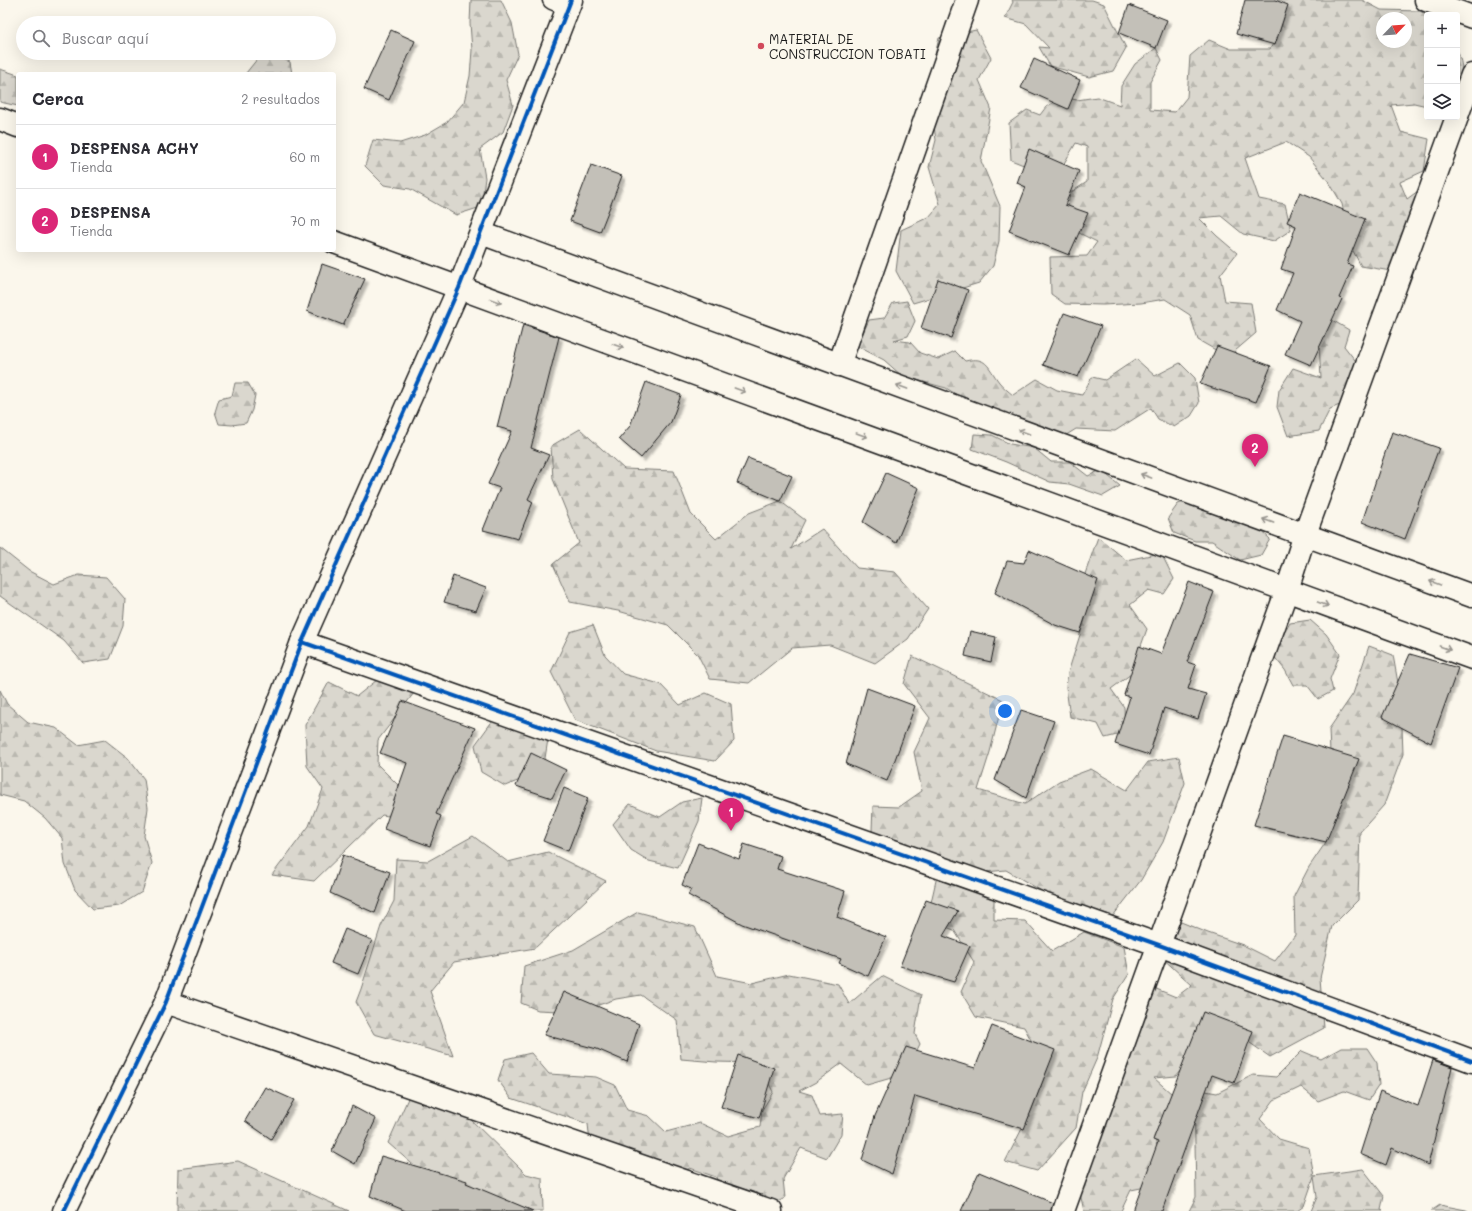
<!DOCTYPE html>
<html lang="es">
<meta charset="utf-8">
<style>
:root{--surface:#fff;--page:#f2f2f3;--text:#2b2b33;--muted:#7c7c81;--line:#e1e1e2;--accent:#db2777}
body{margin:0;font-family:Mali,sans-serif;background:var(--page);color:var(--text)}
.controls{position:absolute;right:12px;top:12px;display:grid;overflow:hidden;border-radius:4px;box-shadow:0 4px 16px #0002}
.controls button{width:36px;height:36px;display:grid;place-items:center;padding:0;border:0;border-bottom:1px solid var(--line);background:var(--surface);color:var(--text);font:20px sans-serif}
.compass{position:absolute;left:1376px;top:12px;width:36px;height:36px;border-radius:50%;background:var(--surface);box-shadow:0 4px 16px #0002;rotate:65deg}
.you{position:absolute;left:1005px;top:711px;width:14px;height:14px;margin:-10px;border:3px solid #fff;border-radius:50%;background:#1a73e8;box-shadow:0 0 0 6px #1a73e833}
.badge{display:grid;place-items:center;width:26px;height:26px;border-radius:50%;background:var(--accent);color:#fff;font-size:13px;font-weight:700}
.pin{position:absolute;translate:-50% -33px;filter:drop-shadow(0 1px 2px #0008)}
.pin::after{content:'';position:absolute;top:21px;width:14px;height:12px;background:inherit;clip-path:polygon(0 0,100% 0,50% 100%)}
.list{margin:0;padding:0;list-style:none}
h2{display:flex;justify-content:space-between;align-items:center;height:52px;margin:0;padding:0 16px;font-size:17px}
h2 small{font-size:13px;font-weight:400;color:var(--muted)}
.list li{display:grid;grid-template-columns:26px 1fr auto;gap:12px;align-items:center;box-sizing:border-box;height:64px;padding:0 16px;border-top:1px solid var(--line)}
.list b{display:block;font-size:15px;white-space:nowrap}
.list p{margin:0;font-size:13px;white-space:nowrap;color:var(--muted)}
.list em{font-size:13px;font-style:normal;color:var(--muted)}
.icon{flex:none;width:22px;height:22px;fill:none;stroke:currentColor;stroke-width:2;stroke-linecap:round;stroke-linejoin:round}
.map{position:relative;flex:none;width:1472px;height:1211px;overflow:hidden}
.search{position:absolute;background:var(--surface);box-shadow:0 4px 16px #0002;left:16px;top:16px;width:320px;height:44px;display:flex;align-items:center;gap:10px;box-sizing:border-box;padding:0 14px;border-radius:22px;color:var(--muted);font-size:15px}
.panel{position:absolute;background:var(--surface);box-shadow:0 4px 16px #0002;left:16px;top:72px;width:320px;height:180px;border-radius:4px}
.map>svg:first-child{display:block}
.forest{fill:url(#forest-firs);stroke:#7b7a75;fill-rule:evenodd}
.building{fill:#c3c0b8;stroke:#1c1c1c;filter:url(#shadow)}
.lines{fill:none;stroke-linecap:round;stroke-linejoin:round}
.lane-casing{stroke:#1c1c1c;stroke-width:21}
.street-casing{stroke:#1c1c1c;stroke-width:25}
.lane{stroke:#fbf7ec;stroke-width:18}
.street{stroke:#fbf7ec;stroke-width:22}
.cycleway-casing{stroke:#fbf7ec;stroke-width:6}
.cycleway{stroke:#0057b8;stroke-width:4}
.oneway{stroke:#97948e}
.poi-dot{fill:#d1495b;stroke:#fbf7ec;stroke-width:1.5}
.labels{text-anchor:middle;stroke-width:4;stroke-linejoin:round;paint-order:stroke}
.poi-label{font-size:13px;fill:#1c1c1c;stroke:#fbf7ec;text-anchor:start}
</style>
<div class="map">
<svg width="1472" height="1211" viewBox="0 0 1472 1211">
<defs>
<pattern id="forest-firs" width="22" height="20" patternUnits="userSpaceOnUse"><rect width="22" height="20" fill="#dad7ce"/><path d="M5 1l3.5 6h-7zM16 11l3.5 6h-7z" fill="#bab8b0"/></pattern>
<filter id="shadow"><feDropShadow dx="3.5" dy="3.5" stdDeviation="1" flood-color="#0004"/></filter>
</defs>
<rect width="100%" height="100%" fill="#fbf7ec"/>
<filter id="ink" filterUnits="userSpaceOnUse"><feTurbulence type="fractalNoise" baseFrequency=".025" numOctaves="2"/><feDisplacementMap in="SourceGraphic" scale="8" xChannelSelector="R" yChannelSelector="G"/><feConvolveMatrix kernelMatrix="1 2 1 2 8 2 1 2 1" color-interpolation-filters="sRGB"/></filter>
<g filter="url(#ink)">
<!-- forest -->
<g class="forest">
<path d="M 471,0 L 501,0 L 512,23 L 518,54 L 506,80 L 513,105 L 503,132 L 480,149 L 485,178 L 481,207 L 456,215 L 410,189 L 384,185 L 365,166 L 373,140 L 400,143 L 425,135 L 447,122 L 464,102 L 470,76 L 472,50 L 470,23 Z"/>
<path d="M 1012,0 L 1092,0 L 1104,4 L 1126,48 L 1113,71 L 1089,77 L 1050,66 L 1039,47 L 1049,48 L 1026,24 L 1005,18 L 1013,2 Z"/>
<path d="M 1274,0 L 1362,0 L 1381,10 L 1420,11 L 1427,15 L 1427,106 L 1414,103 L 1391,105 L 1401,132 L 1429,139 L 1424,171 L 1400,182 L 1407,199 L 1418,191 L 1419,204 L 1391,271 L 1361,266 L 1352,249 L 1342,204 L 1329,182 L 1309,157 L 1286,142 L 1245,158 L 1259,199 L 1285,204 L 1291,230 L 1274,241 L 1243,234 L 1221,216 L 1199,218 L 1217,236 L 1237,253 L 1220,275 L 1225,301 L 1251,303 L 1256,333 L 1228,357 L 1198,340 L 1190,315 L 1165,299 L 1141,303 L 1103,305 L 1065,304 L 1051,294 L 1050,257 L 1087,256 L 1097,242 L 1075,231 L 1066,221 L 1070,193 L 1087,182 L 1087,147 L 1076,143 L 1063,165 L 1041,172 L 1011,160 L 1009,123 L 1027,110 L 1040,115 L 1046,107 L 1062,97 L 1077,100 L 1097,97 L 1120,105 L 1121,86 L 1135,64 L 1156,48 L 1162,60 L 1150,82 L 1150,110 L 1175,112 L 1187,97 L 1190,56 L 1209,40 L 1231,49 L 1270,49 L 1279,33 L 1284,17 ZM 1382,18 L 1406,18 L 1406,42 L 1382,42 Z"/>
<path d="M 976,30 L 991,58 L 979,80 L 991,108 L 981,161 L 1000,206 L 999,241 L 993,266 L 979,283 L 913,303 L 896,271 L 901,230 L 929,217 L 940,204 L 929,167 L 936,140 L 931,106 L 930,76 L 939,38 Z"/>
<path d="M 1457,50 C 1462,62 1465,75 1457,86 Z"/>
<path d="M 262,53 L 270,53 L 290,62 L 292,74 L 246,74 L 246,73 Z"/>
<path d="M 0,69 L 18,75 L 18,106 L 0,102 Z"/>
<path d="M 907,301 L 915,321 L 908,336 L 894,340 L 910,342 L 920,353 L 938,359 L 955,351 L 965,361 C 987,356 987,366 999,382 C 1003,387 1008,391 1013,395 L 1037,379 L 1057,390 L 1082,395 L 1092,377 L 1105,380 L 1136,359 L 1155,376 L 1180,363 L 1195,378 L 1199,403 L 1191,416 L 1174,427 L 1158,419 L 1151,408 L 1115,431 L 1076,429 L 1060,439 L 965,400 L 946,388 L 902,376 L 884,360 L 857,346 L 869,320 L 884,318 L 893,303 Z"/>
<path d="M 1332,320 L 1349,330 L 1344,346 L 1362,369 L 1347,402 L 1330,409 L 1319,431 L 1288,436 L 1277,407 L 1279,390 L 1293,368 L 1321,378 L 1319,345 Z"/>
<path d="M 235,383 L 248,383 L 255,395 L 252,410 L 246,423 L 232,425 L 219,424 L 215,412 L 219,399 L 232,396 Z"/>
<path d="M 580,429 L 624,469 L 674,471 L 691,514 L 716,539 L 749,513 L 780,501 L 805,520 L 791,549 L 822,529 L 857,568 L 895,572 L 928,609 L 908,639 L 875,663 L 830,645 L 792,648 L 749,683 L 710,679 L 698,655 L 668,625 L 618,611 L 570,602 L 553,564 L 579,543 L 553,479 L 551,446 Z"/>
<path d="M 974,434 L 992,435 L 1010,444 L 1034,448 L 1051,462 L 1070,462 L 1088,476 L 1101,470 L 1120,486 L 1103,496 L 1069,484 L 1050,482 L 1006,462 L 972,449 Z"/>
<path d="M 1195,498 L 1220,510 L 1234,523 L 1250,520 L 1270,539 L 1261,555 L 1240,560 L 1212,541 L 1195,541 L 1174,533 L 1168,518 L 1178,504 Z"/>
<path d="M 1098,537 L 1126,560 L 1161,553 L 1174,579 L 1164,594 L 1149,590 L 1130,605 L 1147,629 L 1131,674 L 1111,689 L 1124,707 L 1125,733 L 1105,738 L 1098,724 L 1070,717 L 1066,687 L 1068,673 L 1085,619 L 1085,574 Z"/>
<path d="M 0,548 L 29,571 L 54,584 L 79,575 L 106,577 L 125,599 L 123,626 L 110,659 L 83,663 L 64,641 L 0,596 Z"/>
<path d="M 1310,620 L 1326,634 L 1340,654 L 1330,679 L 1333,691 L 1318,699 L 1307,685 L 1293,685 L 1285,670 L 1272,654 L 1290,623 Z"/>
<path d="M 593,625 L 605,655 L 623,674 L 660,684 L 680,705 L 706,693 L 731,704 L 734,741 L 715,761 L 656,751 L 575,720 L 551,672 L 570,632 Z"/>
<path d="M 1369,646 L 1393,655 L 1401,700 L 1403,754 L 1384,805 L 1360,832 L 1358,900 L 1332,926 L 1320,978 L 1324,1028 L 1270,1057 L 1220,1022 L 1176,1076 L 1154,1078 L 1172,1094 L 1154,1137 L 1170,1182 L 1131,1190 L 1121,1211 L 1084,1211 L 1078,1185 L 1154,988 L 1176,997 L 1192,985 L 1161,957 L 1176,920 L 1208,933 L 1243,945 L 1275,961 L 1295,935 L 1294,896 L 1309,867 L 1326,842 L 1331,777 L 1329,729 L 1353,694 Z"/>
<path d="M 912,656 L 1003,700 L 990,752 L 978,790 L 1025,804 L 1059,781 L 1091,769 L 1127,790 L 1148,762 L 1179,757 L 1185,783 L 1163,842 L 1141,880 L 1113,916 L 1052,897 L 1006,870 L 955,875 L 871,854 L 873,806 L 899,807 L 922,791 L 914,752 L 930,718 L 904,684 Z"/>
<path d="M 382,676 L 414,693 L 378,740 L 377,764 L 410,797 L 401,818 L 382,815 L 314,881 L 272,875 L 309,826 L 323,789 L 307,766 L 305,725 L 329,682 L 357,696 Z"/>
<path d="M 0,690 L 7,704 L 28,722 L 56,728 L 78,745 L 105,740 L 128,758 L 144,779 L 148,808 L 144,836 L 152,863 L 142,892 L 119,906 L 93,909 L 75,890 L 65,864 L 62,838 L 45,818 L 24,801 L 0,795 Z"/>
<path d="M 496,716 L 548,739 L 543,771 L 505,786 L 481,772 L 475,745 Z"/>
<path d="M 702,798 L 699,821 L 678,868 L 649,861 L 631,850 L 613,824 L 630,804 L 660,817 L 682,802 Z"/>
<path d="M 473,836 L 508,862 L 548,852 L 606,881 L 535,948 L 454,962 L 430,991 L 453,1056 L 374,1034 L 356,1002 L 361,989 L 381,926 L 394,901 L 396,859 L 428,861 Z"/>
<path d="M 937,876 L 994,898 L 994,920 L 1025,921 L 1052,951 L 1084,932 L 1124,947 L 1129,974 L 1113,999 L 1097,1058 L 1082,1092 L 1076,1128 L 1037,1171 L 1005,1162 L 1031,1111 L 1047,1070 L 1024,1027 L 976,1017 L 961,992 L 974,962 L 954,930 L 927,920 Z"/>
<path d="M 638,912 L 695,927 L 717,976 L 752,983 L 789,974 L 838,984 L 849,1004 L 882,976 L 921,995 L 915,1034 L 920,1044 L 905,1074 L 867,1085 L 841,1064 L 816,1082 L 799,1091 L 812,1095 L 820,1116 L 843,1114 L 841,1134 L 827,1158 L 801,1148 L 783,1179 L 785,1198 L 760,1211 L 726,1206 L 716,1177 L 690,1168 L 660,1184 L 591,1152 L 588,1124 L 511,1098 L 498,1080 L 505,1059 L 531,1053 L 549,1074 L 596,1077 L 615,1085 L 627,1110 L 649,1116 L 666,1132 L 700,1123 L 728,1136 L 760,1127 L 762,1110 L 773,1092 L 759,1063 L 716,1062 L 681,1059 L 677,1020 L 641,995 L 616,999 L 578,1012 L 538,1010 L 521,1003 L 524,966 L 573,950 Z"/>
<path d="M 1341,1048 L 1367,1048 L 1377,1063 L 1379,1085 L 1369,1100 L 1344,1091 L 1318,1101 L 1301,1087 L 1274,1100 L 1260,1119 L 1279,1139 L 1309,1148 L 1314,1176 L 1363,1169 L 1384,1196 L 1381,1210 L 1383,1211 L 1311,1211 L 1317,1197 L 1314,1177 L 1304,1206 L 1297,1211 L 1189,1211 L 1196,1197 L 1194,1089 L 1217,1093 L 1253,1075 L 1276,1077 L 1302,1051 L 1321,1059 Z"/>
<path d="M 410,1094 L 461,1110 L 526,1174 L 542,1178 L 543,1211 L 484,1211 L 442,1190 L 388,1143 Z"/>
<path d="M 238,1161 L 349,1211 L 177,1211 L 178,1169 Z"/>
<path d="M 1440,1205 L 1466,1210 L 1468,1211 L 1431,1211 Z"/>
</g>
<!-- building -->
<g class="building">
<path d="M 1245,0 L 1275,0 L 1288,5 L 1275,45 L 1236,34 Z"/>
<path d="M 1129,5 L 1167,20 L 1156,48 L 1119,33 Z"/>
<path d="M 391,30 L 415,41 L 389,100 L 364,89 Z"/>
<path d="M 1034,59 L 1080,80 L 1068,109 L 1021,88 Z"/>
<path d="M 1029,149 L 1079,171 L 1065,205 L 1088,213 L 1069,255 L 1009,231 L 1026,187 L 1017,183 Z"/>
<path d="M 591,165 L 622,176 L 600,232 L 570,221 Z"/>
<path d="M 1300,192 L 1365,219 L 1347,264 L 1353,266 L 1339,298 L 1342,299 L 1311,365 L 1285,354 L 1300,321 L 1277,310 L 1293,273 L 1281,269 L 1296,226 L 1287,222 Z"/>
<path d="M 322,264 L 365,279 L 343,325 L 307,311 Z"/>
<path d="M 938,279 L 968,290 L 951,338 L 921,328 Z"/>
<path d="M 1064,313 L 1101,326 L 1078,377 L 1043,365 Z"/>
<path d="M 523,325 L 559,337 L 531,448 L 549,455 L 528,499 L 533,502 L 518,539 L 483,530 L 500,488 L 488,484 L 512,431 L 497,427 Z"/>
<path d="M 1217,346 L 1271,366 L 1256,402 L 1200,384 Z"/>
<path d="M 646,382 L 681,395 L 671,422 L 641,458 L 619,439 L 630,426 Z"/>
<path d="M 1392,432 L 1439,448 L 1405,539 L 1362,522 Z"/>
<path d="M 748,458 L 792,476 L 780,501 L 737,483 Z"/>
<path d="M 886,473 L 919,488 L 896,543 L 863,522 Z"/>
<path d="M 1029,550 L 1098,580 L 1080,633 L 1055,625 L 995,593 L 1007,561 L 1024,563 Z"/>
<path d="M 453,576 L 486,588 L 476,611 L 444,602 Z"/>
<path d="M 1189,582 L 1214,592 L 1187,662 L 1196,665 L 1188,689 L 1206,694 L 1198,719 L 1164,708 L 1149,755 L 1115,744 L 1130,697 L 1124,695 L 1139,646 L 1161,654 Z"/>
<path d="M 970,631 L 996,637 L 991,662 L 965,656 Z"/>
<path d="M 1410,654 L 1458,668 L 1431,743 L 1382,717 Z"/>
<path d="M 867,688 L 915,706 L 887,781 L 846,764 Z"/>
<path d="M 402,701 L 475,728 L 436,814 L 441,816 L 430,846 L 384,829 L 407,763 L 380,753 Z"/>
<path d="M 1021,710 L 1054,721 L 1026,798 L 995,780 Z"/>
<path d="M 1283,736 L 1359,759 L 1326,842 L 1254,825 Z"/>
<path d="M 531,753 L 566,770 L 552,798 L 516,786 Z"/>
<path d="M 564,788 L 588,798 L 568,851 L 543,841 Z"/>
<path d="M 698,843 L 739,859 L 744,844 L 781,856 L 777,869 L 845,891 L 837,917 L 886,937 L 868,976 L 839,963 L 841,959 L 742,924 L 688,895 L 691,889 L 682,885 Z"/>
<path d="M 343,855 L 390,872 L 375,913 L 330,893 Z"/>
<path d="M 926,900 L 958,911 L 943,936 L 970,946 L 954,982 L 900,966 Z"/>
<path d="M 345,929 L 372,940 L 358,974 L 331,963 Z"/>
<path d="M 564,992 L 639,1024 L 627,1062 L 597,1049 L 544,1035 Z"/>
<path d="M 1203,1012 L 1253,1031 L 1234,1083 L 1212,1075 L 1162,1211 L 1133,1211 L 1158,1142 L 1153,1140 Z"/>
<path d="M 992,1026 L 1055,1050 L 1024,1129 L 915,1096 L 892,1174 L 862,1160 L 875,1116 L 906,1047 L 975,1068 Z"/>
<path d="M 738,1055 L 774,1068 L 759,1118 L 721,1107 Z"/>
<path d="M 1433,1060 L 1452,1067 L 1428,1165 L 1392,1148 L 1386,1165 L 1360,1154 L 1380,1091 L 1418,1106 Z"/>
<path d="M 265,1087 L 294,1100 L 271,1139 L 245,1121 Z"/>
<path d="M 352,1106 L 376,1119 L 355,1164 L 332,1151 Z"/>
<path d="M 381,1156 L 467,1181 L 466,1183 L 533,1211 L 406,1211 L 370,1196 Z"/>
<path d="M 979,1172 L 1053,1203 L 1051,1211 L 961,1211 Z"/>
</g>
<g class="lines">
<!-- lane casing -->
<g class="lane-casing">
<path id="lane" d="M 552,0 L 568,7"/>
</g>
<!-- street casing -->
<g class="street-casing">
<g id="street">
<path d="M 1426,0 L 1472,17"/>
<path d="M 1457,116 L 1472,75"/>
<path d="M 0,119 L 18,126"/>
<path d="M 481,233 L 1472,596"/>
<path d="M 334,242 L 1472,658"/>
<path d="M 839,365 L 967,0"/>
<path d="M 302,642 L 1159,945 L 1472,1061"/>
<path d="M 166,1002 L 771,1211"/>
<path d="M 64,1211 L 166,1002 L 302,642 L 459,288 L 571,0"/>
<path d="M 1063,1211 L 1287,590 L 1305,534 L 1457,117"/>
</g>
</g>
<!-- lane -->
<use href="#lane" class="lane"/>
<!-- street -->
<use href="#street" class="street"/>
<!-- cycleway casing -->
<g class="cycleway-casing">
<g id="cycleway">
<path d="M 302,642 L 1159,945 L 1472,1061"/>
<path d="M 64,1211 L 166,1002 L 302,642 L 459,288 L 571,0"/>
</g>
</g>
<!-- cycleway -->
<use href="#cycleway" class="cycleway"/>
</g>
<!-- one-way arrows -->
<defs><path id="oneway-shaft" d="M-6 0H5M1.5-3L5.5 0L1.5 3" fill="none" stroke-width="1.6" stroke-linecap="round" stroke-linejoin="round"/></defs>
<g class="oneway">
<use href="#oneway-shaft" transform="translate(496 301) rotate(20)"/>
<use href="#oneway-shaft" transform="translate(618 346) rotate(20)"/>
<use href="#oneway-shaft" transform="translate(902 387) rotate(-160)"/>
<use href="#oneway-shaft" transform="translate(740 390) rotate(20)"/>
<use href="#oneway-shaft" transform="translate(1024 432) rotate(-160)"/>
<use href="#oneway-shaft" transform="translate(862 435) rotate(20)"/>
<use href="#oneway-shaft" transform="translate(1146 476) rotate(-160)"/>
<use href="#oneway-shaft" transform="translate(1268 521) rotate(-160)"/>
<use href="#oneway-shaft" transform="translate(1435 583) rotate(-160)"/>
<use href="#oneway-shaft" transform="translate(1323 604) rotate(20)"/>
<use href="#oneway-shaft" transform="translate(1445 648) rotate(20)"/>
</g>
</g>
<!-- markers -->
<circle class="poi-dot" cx="761" cy="46" r="4"/>
<g class="labels">
<!-- poi labels -->
<g class="poi-label">
<text x="769" y="44">MATERIAL DE<tspan x="769" dy="15">CONSTRUCCION TOBATI</tspan></text>
</g>
</g>
</svg>
<div class="controls">
<button>+</button>
<button>−</button>
<button><svg class="icon" aria-label="layers" viewBox="0 0 24 24"><path d="M12 4l9 5-9 5-9-5zM3 14l9 5 9-5"/></svg></button>
</div>
<svg class="compass" viewBox="-18 -18 36 36"><path d="M0-13l5 13h-10z" fill="#e53935"/><path d="M0 13l5-13h-10z" fill="#7c7c81"/></svg>
<div class="you"></div>
<div class="pin badge" style="left:731px;top:831px">1</div>
<div class="pin badge" style="left:1255px;top:467px">2</div>
<div class="search"><svg class="icon" aria-label="search" viewBox="0 0 24 24"><circle cx="10" cy="10" r="6"/><path d="M15 15l6 6"/></svg>Buscar aquí</div>
<section class="panel">
<h2>Cerca<small>2 resultados</small></h2>
<ul class="list">
<li><span class="badge">1</span><div><b>DESPENSA ACHY</b><p>Tienda</p></div><em>60 m</em></li>
<li><span class="badge">2</span><div><b>DESPENSA</b><p>Tienda</p></div><em>70 m</em></li>
</ul>
</section>
</div>
